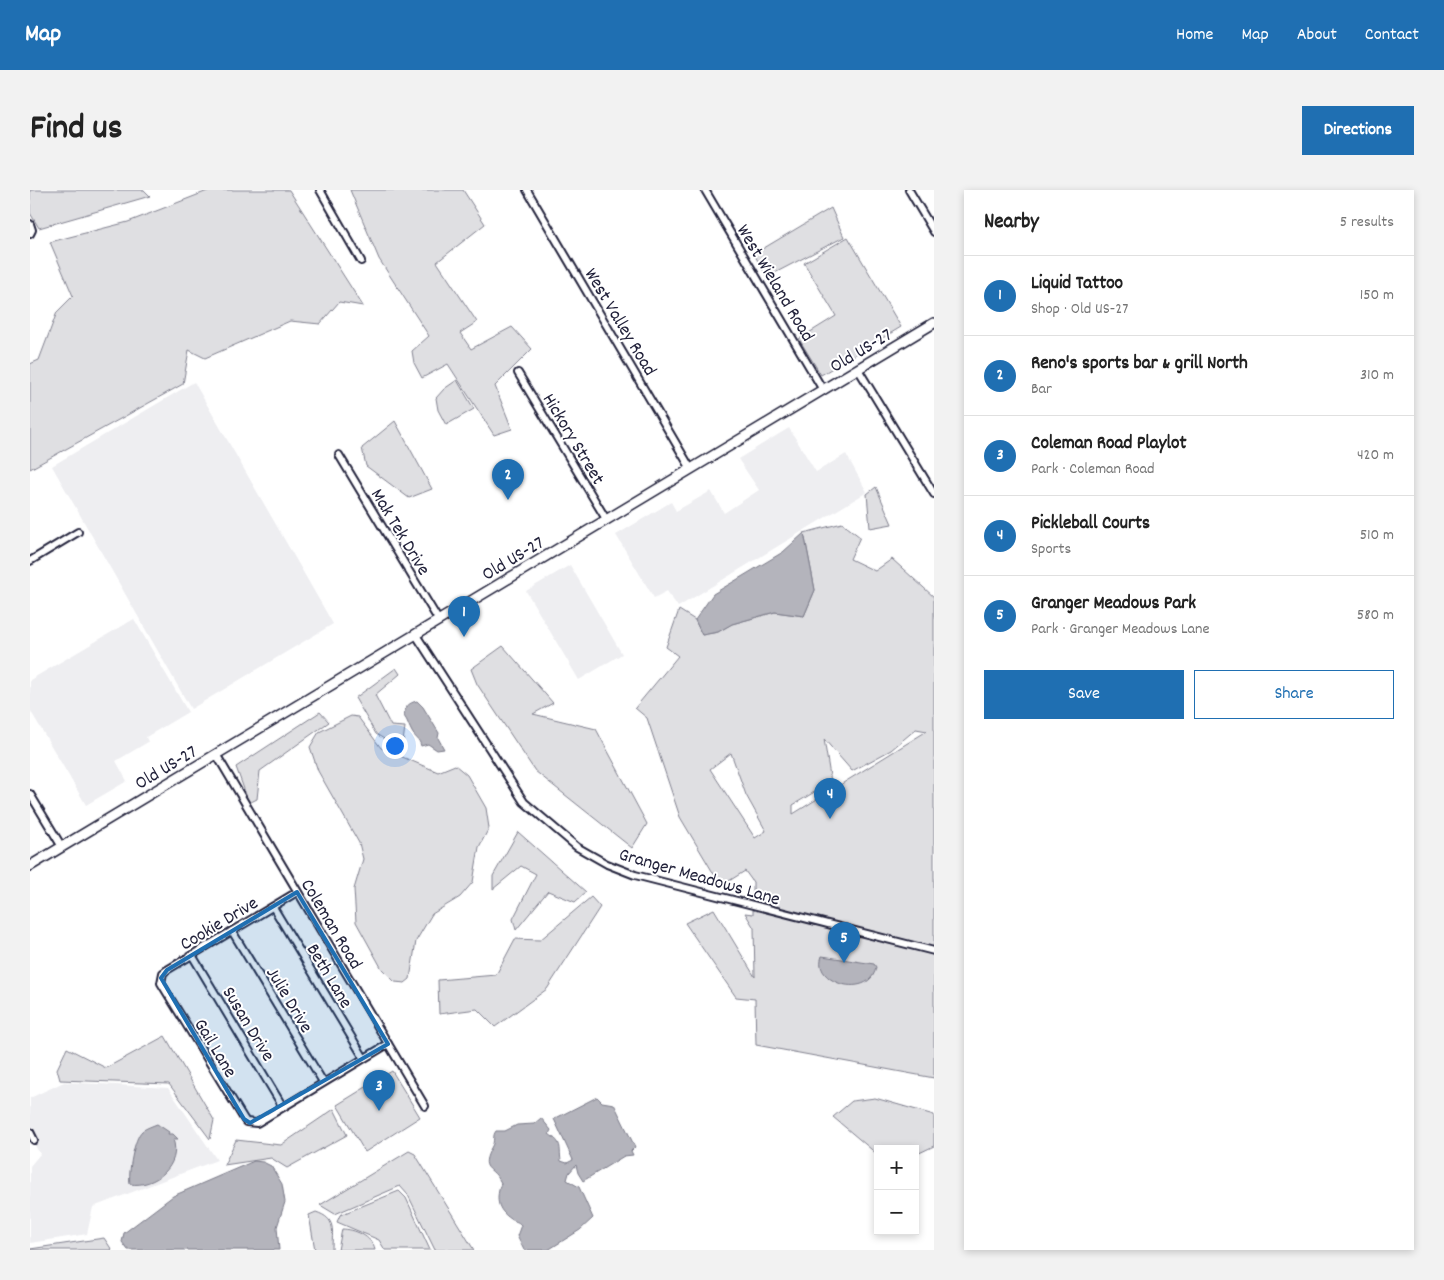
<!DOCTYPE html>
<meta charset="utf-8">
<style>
:root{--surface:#fff;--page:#f2f2f2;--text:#222;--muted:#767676;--line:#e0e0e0;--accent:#1f6fb2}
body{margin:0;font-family:Dekko,sans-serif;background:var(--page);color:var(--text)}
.controls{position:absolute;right:15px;bottom:15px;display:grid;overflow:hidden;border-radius:0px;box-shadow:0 2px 8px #0003}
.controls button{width:45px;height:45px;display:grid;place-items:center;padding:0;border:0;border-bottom:1px solid var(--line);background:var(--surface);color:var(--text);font:25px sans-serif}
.you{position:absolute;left:364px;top:555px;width:18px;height:18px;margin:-12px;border:4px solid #fff;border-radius:50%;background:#1a73e8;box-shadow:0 0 0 8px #1a73e833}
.badge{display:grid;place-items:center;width:32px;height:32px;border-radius:50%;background:var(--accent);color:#fff;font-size:16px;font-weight:700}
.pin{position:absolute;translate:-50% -41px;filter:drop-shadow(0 1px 2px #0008)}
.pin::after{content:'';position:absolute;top:26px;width:18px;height:15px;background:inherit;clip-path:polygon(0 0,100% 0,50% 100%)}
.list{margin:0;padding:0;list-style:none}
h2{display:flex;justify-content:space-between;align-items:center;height:65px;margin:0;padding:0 20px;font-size:21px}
h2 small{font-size:16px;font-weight:400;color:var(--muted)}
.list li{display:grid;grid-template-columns:32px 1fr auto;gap:15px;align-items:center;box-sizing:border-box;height:80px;padding:0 20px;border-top:1px solid var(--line)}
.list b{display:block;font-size:19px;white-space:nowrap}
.list p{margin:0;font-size:16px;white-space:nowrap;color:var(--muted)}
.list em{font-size:16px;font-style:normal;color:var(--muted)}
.actions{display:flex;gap:10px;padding:15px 20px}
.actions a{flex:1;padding:11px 0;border:1px solid var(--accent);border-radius:0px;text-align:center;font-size:18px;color:var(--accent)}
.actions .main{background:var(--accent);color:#fff}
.map{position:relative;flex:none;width:904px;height:1060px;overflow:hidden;border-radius:0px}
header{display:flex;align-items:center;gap:30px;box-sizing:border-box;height:70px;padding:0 25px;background:var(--accent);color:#fff}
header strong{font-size:24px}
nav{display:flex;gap:28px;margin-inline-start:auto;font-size:18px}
.intro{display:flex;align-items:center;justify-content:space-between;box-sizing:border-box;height:120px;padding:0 30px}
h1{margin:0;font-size:35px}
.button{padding:12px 22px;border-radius:0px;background:var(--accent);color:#fff;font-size:18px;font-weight:700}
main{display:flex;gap:30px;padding:0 30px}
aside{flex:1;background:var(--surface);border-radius:0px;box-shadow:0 2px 8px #0003}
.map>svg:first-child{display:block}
.built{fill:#eeeef1}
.green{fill:#dfdfe2;stroke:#80808e;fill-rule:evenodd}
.water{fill:#b4b4bc;stroke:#7a7a88}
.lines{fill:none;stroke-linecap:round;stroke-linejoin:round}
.street-casing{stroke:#22223b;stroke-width:10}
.secondary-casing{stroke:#22223b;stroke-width:12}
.street{stroke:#fff;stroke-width:6}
.secondary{stroke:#fff;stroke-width:9}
.marked{fill:#1f6fb2;fill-opacity:0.2;stroke:#1f6fb2;stroke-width:4;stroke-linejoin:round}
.labels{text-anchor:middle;stroke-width:4;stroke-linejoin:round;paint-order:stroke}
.street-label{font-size:19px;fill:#22223b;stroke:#fff}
</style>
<header>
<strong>Map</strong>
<nav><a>Home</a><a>Map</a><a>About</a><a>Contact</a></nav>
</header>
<div class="intro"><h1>Find us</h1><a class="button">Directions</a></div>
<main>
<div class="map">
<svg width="904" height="1060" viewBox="0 0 904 1060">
<rect width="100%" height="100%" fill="#fff"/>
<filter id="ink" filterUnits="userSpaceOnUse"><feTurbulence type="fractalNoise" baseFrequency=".02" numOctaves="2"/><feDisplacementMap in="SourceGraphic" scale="10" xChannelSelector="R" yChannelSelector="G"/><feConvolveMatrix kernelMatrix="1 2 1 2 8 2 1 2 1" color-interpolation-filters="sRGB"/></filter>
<g filter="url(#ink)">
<!-- built -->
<g class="built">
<path d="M 164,192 L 303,434 L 161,519 L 22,276 Z"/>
<path d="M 759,238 L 786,282 L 816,264 L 837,302 L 648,417 L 637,401 L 624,408 L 586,345 L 641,312 L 646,321 L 681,301 L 694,323 L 729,300 L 708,269 Z"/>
<path d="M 540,375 L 592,464 L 549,490 L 496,401 Z"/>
<path d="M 104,429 L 158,522 L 116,547 L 118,552 L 86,571 L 97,591 L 56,615 L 0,520 L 0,490 Z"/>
<path d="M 34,892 L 138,898 L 187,970 L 63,1017 L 57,1044 L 0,1053 L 0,976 L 10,964 L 0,947 L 0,908 Z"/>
</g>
<!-- green -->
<g class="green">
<path d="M 0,0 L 114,0 L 120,6 L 9,38 L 0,23 Z"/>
<path d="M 180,0 L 259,0 L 333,116 L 309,112 L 290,134 L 260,131 L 175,168 L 159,160 L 153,194 L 0,279 L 0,174 L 9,170 L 27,122 L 43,106 L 20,52 L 98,32 Z"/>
<path d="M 320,0 L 433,0 L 455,34 L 407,72 L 447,132 L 430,143 L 441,159 L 482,137 L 502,159 L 465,196 L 482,239 L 464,245 L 418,174 L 392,188 L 384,173 L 382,161 L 399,146 L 349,69 Z"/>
<path d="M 801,18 L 814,47 L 737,87 L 724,64 Z"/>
<path d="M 818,47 L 871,137 L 791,185 L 769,149 L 806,126 L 774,73 Z"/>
<path d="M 427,190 L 444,219 L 416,235 L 408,220 L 406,208 L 414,199 Z"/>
<path d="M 365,231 L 402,299 L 379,308 L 336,276 L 332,258 Z"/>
<path d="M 846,297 L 862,334 L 840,338 L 837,304 Z"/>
<path d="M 812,333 L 830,347 L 820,369 L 845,381 L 862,369 L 904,407 L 904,888 L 726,855 L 725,809 L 706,807 L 655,733 L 684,719 L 725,787 L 724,738 L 715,723 L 723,724 L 723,692 L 715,681 L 691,696 L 650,627 L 617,528 L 605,518 L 648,466 L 636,457 L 649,420 L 665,430 L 672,445 L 688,442 L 702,434 L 745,422 L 774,426 L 785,400 L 774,343 ZM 886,539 L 897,541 L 763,624 L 763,615 L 801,592 L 794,549 L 822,581 L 861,560 ZM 701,563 L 716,605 L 736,641 L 725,648 L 680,579 Z"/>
<path d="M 473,456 L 523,513 L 503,524 L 566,539 L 617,634 L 602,658 L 505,581 L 447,494 L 441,479 Z"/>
<path d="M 366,478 L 370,484 L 345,505 L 361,536 L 375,537 L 372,560 L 346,544 L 325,508 Z"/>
<path d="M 290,522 L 299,532 L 230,581 L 227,609 L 219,613 L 206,577 Z"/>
<path d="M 321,526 L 328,527 L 351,558 L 408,582 L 425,575 L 437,585 L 456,618 L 459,638 L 449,657 L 443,692 L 430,707 L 402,724 L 386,751 L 380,789 L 375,793 L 365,792 L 352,779 L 326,732 L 324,699 L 333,669 L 329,653 L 288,581 L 280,557 L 289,542 Z"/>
<path d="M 488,642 L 556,702 L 545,712 L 518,701 L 486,740 L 483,729 L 506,684 L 491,676 L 463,699 L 463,686 Z"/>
<path d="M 561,707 L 570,717 L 517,799 L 465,837 L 447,819 L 409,824 L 408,790 L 466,785 L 485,749 L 510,750 Z"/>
<path d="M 135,846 L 184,930 L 180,949 L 139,894 L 30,890 L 27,879 L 37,858 L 76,878 Z"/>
<path d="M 362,881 L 390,927 L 335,962 L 307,915 Z"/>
<path d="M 845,908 L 904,925 L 904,956 L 885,965 L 885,959 L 848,959 L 848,965 L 803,927 L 822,911 Z"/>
<path d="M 304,919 L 317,945 L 257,978 L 241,968 L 194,975 L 206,950 L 251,955 Z"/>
<path d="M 379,961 L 385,964 L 444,1060 L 405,1060 L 378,1005 L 370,996 L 305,1024 L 290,1015 Z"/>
<path d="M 369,1001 L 376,1008 L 400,1060 L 355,1060 L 349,1050 L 307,1032 L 310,1025 Z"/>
<path d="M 286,1022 C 307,1029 302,1040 302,1060 L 285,1060 L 279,1025 Z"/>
<path d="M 312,1039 C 324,1039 342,1046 345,1060 L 308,1060 Z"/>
<path d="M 74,1048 L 82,1060 L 0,1060 L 0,1059 Z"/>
</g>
<!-- water -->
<g class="water">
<path d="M 774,343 L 785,400 L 774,426 L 745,422 L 702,434 L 688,442 L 672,445 L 665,430 L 683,404 L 753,362 Z"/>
<path d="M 387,511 L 393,517 L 409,543 L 408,548 L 414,559 L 407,560 L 398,554 L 391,556 C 389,548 385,548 382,542 C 379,537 378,531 374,526 C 375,517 378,513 387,511 Z"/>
<path d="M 792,766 L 844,774 L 846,777 C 841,810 781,794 792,766 Z"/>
<path d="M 567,907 L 572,912 L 584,914 L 605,957 L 601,961 L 603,965 L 594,966 L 553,991 L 548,983 L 546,975 L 539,983 L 537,990 L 549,997 L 563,1028 L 550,1040 L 518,1060 L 494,1060 L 487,1046 L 491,1035 C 488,1031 485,1032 481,1029 C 466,1019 466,1008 471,993 C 463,975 448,982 462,956 C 465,951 462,946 466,941 L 475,941 L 487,935 L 504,934 L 511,928 L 521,940 L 519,944 C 533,954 529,956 531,971 L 537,973 L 543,970 L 524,929 Z"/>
<path d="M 127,934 L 139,942 L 138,944 L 143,944 L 148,949 L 143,949 C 152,975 125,998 100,994 C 98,983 104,948 112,941 C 116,938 122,936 127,934 Z"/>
<path d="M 224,971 L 233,972 L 241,976 L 252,994 L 255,1012 L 247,1037 L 249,1060 L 98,1060 L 92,1052 L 94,1043 L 143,1006 Z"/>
</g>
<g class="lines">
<!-- street casing -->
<g class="street-casing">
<g id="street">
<path d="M 290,0 L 331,71"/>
<path d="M 497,0 L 661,279"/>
<path d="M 675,0 L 793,200"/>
<path d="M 879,0 L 904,42"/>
<path d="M 0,34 L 2,40 L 0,44"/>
<path d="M 828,179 L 904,304"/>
<path d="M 488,183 L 576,329"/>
<path d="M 309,265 L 409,431"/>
<path d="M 0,371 L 48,342"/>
<path d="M 386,445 L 494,612 L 547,657 L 577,674 L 605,685 L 904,761"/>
<path d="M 186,564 L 395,916"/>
<path d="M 0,604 L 32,657"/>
<path d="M 267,702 L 137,780 L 133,783 L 131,793 L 214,929 L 216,932 L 227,933 L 358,854"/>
<path d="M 243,717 L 334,868"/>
<path d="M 202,741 L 293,892"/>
<path d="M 162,765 L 253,917"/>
<path d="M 0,942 L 4,950"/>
</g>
</g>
<!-- secondary casing -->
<g class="secondary-casing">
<path id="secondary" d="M 0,676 L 904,133"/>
</g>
<!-- street -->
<use href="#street" class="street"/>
<!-- secondary -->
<use href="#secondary" class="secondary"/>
</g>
</g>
<!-- marked area -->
<path class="marked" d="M 267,702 L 358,854 L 220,933 L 214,929 L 131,788 L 137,780 Z"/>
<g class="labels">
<!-- street labels -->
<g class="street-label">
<text transform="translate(747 92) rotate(59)" y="7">West Wieland Road</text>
<text transform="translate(592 131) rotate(59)" y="7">West Valley Road</text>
<text transform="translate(830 159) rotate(-31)" y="7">Old US-27</text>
<text transform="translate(545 248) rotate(59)" y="7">Hickory Street</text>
<text transform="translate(372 341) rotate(59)" y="7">Mak Tek Drive</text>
<text transform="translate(482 367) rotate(-31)" y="7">Old US-27</text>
<text transform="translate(135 576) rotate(-31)" y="7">Old US-27</text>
<text transform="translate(670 685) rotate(16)" y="7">Granger Meadows Lane</text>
<text transform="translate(188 732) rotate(-31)" y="7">Cookie Drive</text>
<text transform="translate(303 733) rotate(59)" y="7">Coleman Road</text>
<text transform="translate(301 785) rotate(59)" y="7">Beth Lane</text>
<text transform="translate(261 809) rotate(59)" y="7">Julie Drive</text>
<text transform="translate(220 833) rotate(59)" y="7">Susan Drive</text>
<text transform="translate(187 857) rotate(59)" y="7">Gail Lane</text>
</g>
</g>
</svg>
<div class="controls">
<button>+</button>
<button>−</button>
</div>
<div class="you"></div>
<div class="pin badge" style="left:434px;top:447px">1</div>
<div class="pin badge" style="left:478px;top:310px">2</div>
<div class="pin badge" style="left:349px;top:921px">3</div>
<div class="pin badge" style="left:800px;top:629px">4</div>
<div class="pin badge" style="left:814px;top:773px">5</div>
</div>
<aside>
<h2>Nearby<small>5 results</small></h2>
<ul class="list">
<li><span class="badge">1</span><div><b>Liquid Tattoo</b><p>Shop · Old US-27</p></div><em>150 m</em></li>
<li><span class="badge">2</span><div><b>Reno's sports bar &amp; grill North</b><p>Bar</p></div><em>310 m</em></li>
<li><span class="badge">3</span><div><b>Coleman Road Playlot</b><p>Park · Coleman Road</p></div><em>420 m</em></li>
<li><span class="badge">4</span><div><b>Pickleball Courts</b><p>Sports</p></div><em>510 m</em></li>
<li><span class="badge">5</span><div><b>Granger Meadows Park</b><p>Park · Granger Meadows Lane</p></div><em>580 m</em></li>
</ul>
<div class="actions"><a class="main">Save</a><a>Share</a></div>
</aside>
</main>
